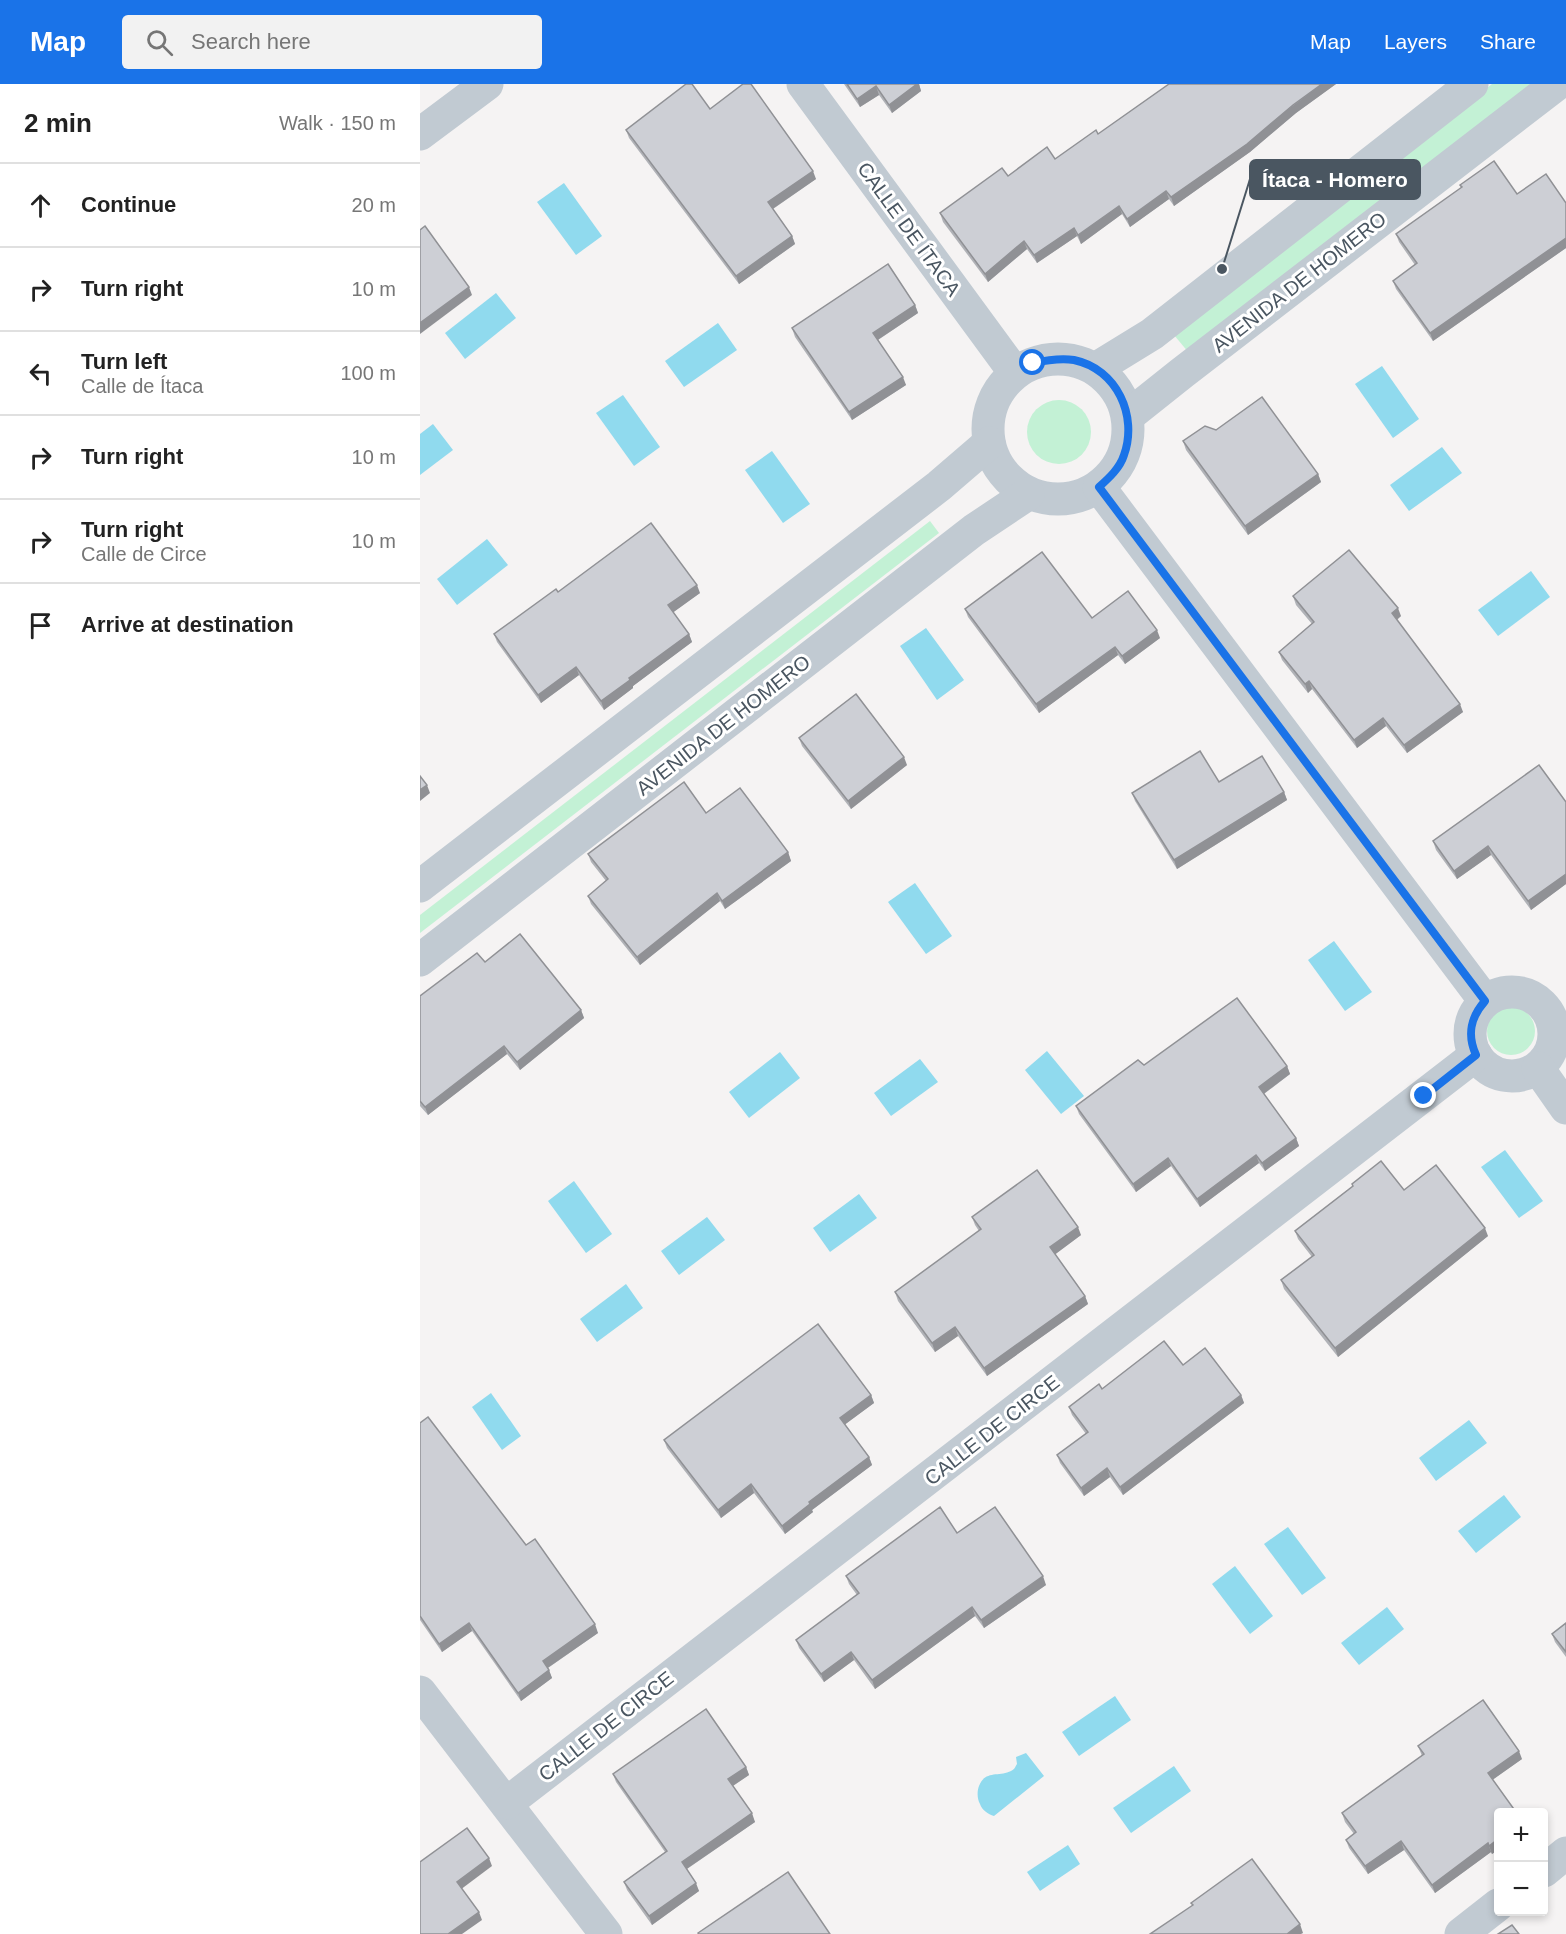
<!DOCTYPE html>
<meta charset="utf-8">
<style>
:root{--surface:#fff;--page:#f2f2f2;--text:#222;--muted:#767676;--line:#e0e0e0;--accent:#1a73e8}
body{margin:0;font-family:Helvetica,sans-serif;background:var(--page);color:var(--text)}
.controls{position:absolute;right:18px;bottom:18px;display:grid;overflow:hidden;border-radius:6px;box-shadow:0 3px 9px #0003}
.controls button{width:54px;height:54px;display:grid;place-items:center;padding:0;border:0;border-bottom:2px solid var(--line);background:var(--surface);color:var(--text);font:30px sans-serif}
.stop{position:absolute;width:18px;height:18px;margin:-14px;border:4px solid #1a73e8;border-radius:50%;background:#fff}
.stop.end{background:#1a73e8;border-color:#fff;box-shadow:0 2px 6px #0008}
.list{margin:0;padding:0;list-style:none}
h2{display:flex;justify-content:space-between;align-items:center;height:78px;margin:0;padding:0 24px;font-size:26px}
h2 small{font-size:20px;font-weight:400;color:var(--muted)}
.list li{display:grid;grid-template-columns:39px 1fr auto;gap:18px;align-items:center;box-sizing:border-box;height:84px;padding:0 24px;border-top:2px solid var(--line)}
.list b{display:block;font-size:22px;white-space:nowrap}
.list p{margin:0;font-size:20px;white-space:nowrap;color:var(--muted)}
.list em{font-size:20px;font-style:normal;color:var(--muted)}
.icon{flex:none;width:33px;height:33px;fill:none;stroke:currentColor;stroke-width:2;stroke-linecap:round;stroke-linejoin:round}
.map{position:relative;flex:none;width:1146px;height:1850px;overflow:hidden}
header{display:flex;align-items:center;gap:36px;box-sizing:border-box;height:84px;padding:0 30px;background:var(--accent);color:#fff}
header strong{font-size:28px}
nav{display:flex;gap:33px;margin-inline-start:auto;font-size:21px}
.search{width:420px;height:54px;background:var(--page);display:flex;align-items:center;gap:15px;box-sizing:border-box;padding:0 21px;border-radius:6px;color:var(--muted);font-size:22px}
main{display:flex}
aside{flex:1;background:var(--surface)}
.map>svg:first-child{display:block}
.green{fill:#c3f1d5}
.water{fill:#90daee}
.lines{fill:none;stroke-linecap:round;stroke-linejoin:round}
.street{stroke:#c1cad2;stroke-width:33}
.wall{fill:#b0b2b7}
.shaded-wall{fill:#909195}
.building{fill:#cdcfd5;stroke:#909195;stroke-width:1.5}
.route{stroke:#1a73e8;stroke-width:8}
.labels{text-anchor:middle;stroke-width:6;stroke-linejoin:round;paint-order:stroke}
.street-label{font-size:20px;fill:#4a5661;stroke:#fff}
.leader{fill:none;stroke:#4a5661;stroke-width:2}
.callout-dot{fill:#4a5661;stroke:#fff;stroke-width:2}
.callout{fill:#4a5661;stroke:#4a5661;stroke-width:2}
.callout-label{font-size:21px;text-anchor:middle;font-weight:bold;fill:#fff}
</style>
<header>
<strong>Map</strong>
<div class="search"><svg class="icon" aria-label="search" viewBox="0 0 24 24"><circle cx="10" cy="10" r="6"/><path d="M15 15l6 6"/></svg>Search here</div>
<nav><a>Map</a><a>Layers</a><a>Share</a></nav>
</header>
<main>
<aside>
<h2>2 min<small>Walk · 150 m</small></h2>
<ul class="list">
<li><svg class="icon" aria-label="ahead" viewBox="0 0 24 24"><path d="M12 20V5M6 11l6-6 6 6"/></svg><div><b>Continue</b></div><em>20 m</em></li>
<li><svg class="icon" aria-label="right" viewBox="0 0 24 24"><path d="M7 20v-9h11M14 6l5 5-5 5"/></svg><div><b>Turn right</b></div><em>10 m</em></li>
<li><svg class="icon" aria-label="left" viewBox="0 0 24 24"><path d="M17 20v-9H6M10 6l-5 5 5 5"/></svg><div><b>Turn left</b><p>Calle de Ítaca</p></div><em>100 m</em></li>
<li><svg class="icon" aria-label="right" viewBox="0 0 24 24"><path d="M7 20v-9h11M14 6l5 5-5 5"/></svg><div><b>Turn right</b></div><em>10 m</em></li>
<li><svg class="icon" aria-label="right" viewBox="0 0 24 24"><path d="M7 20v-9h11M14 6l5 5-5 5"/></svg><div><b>Turn right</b><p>Calle de Circe</p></div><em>10 m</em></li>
<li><svg class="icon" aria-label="arrive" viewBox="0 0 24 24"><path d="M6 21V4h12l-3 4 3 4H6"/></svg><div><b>Arrive at destination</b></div></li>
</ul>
</aside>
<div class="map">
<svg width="1146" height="1850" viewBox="0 0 1146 1850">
<rect width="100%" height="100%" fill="#f5f3f3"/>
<!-- green -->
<g class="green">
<path d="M 1072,0 L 1112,0 L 769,269 L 754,251 Z"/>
<circle cx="639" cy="348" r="32"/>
<path d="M 510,437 L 519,449 L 0,849 L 0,831 Z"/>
<circle cx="1091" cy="947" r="24"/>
</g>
<!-- water -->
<g class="water">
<path d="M 144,99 L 182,152 L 156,171 L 117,118 Z"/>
<path d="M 76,209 L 96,234 L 45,275 L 25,249 Z"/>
<path d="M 298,239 L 317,266 L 264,303 L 245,277 Z"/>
<path d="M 962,282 L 999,335 L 973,354 L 935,300 Z"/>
<path d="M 203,311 L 240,363 L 214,382 L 176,329 Z"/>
<path d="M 13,340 L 33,366 L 0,391 L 0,350 Z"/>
<path d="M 1022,363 L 1042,389 L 989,427 L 970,401 Z"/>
<path d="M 352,367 L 390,420 L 363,439 L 325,386 Z"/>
<path d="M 67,455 L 88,481 L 37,521 L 17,495 Z"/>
<path d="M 1111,487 L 1130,513 L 1078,552 L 1058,526 Z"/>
<path d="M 506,544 L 544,596 L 517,616 L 480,562 Z"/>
<path d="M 495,799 L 532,852 L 506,870 L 468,818 Z"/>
<path d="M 914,857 L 952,908 L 925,927 L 888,876 Z"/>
<path d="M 627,967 L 664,1012 L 641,1030 L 605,986 Z"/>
<path d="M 360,968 L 380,994 L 329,1034 L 309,1008 Z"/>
<path d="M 500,975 L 518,998 L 471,1032 L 454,1009 Z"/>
<path d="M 1085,1066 L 1123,1117 L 1099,1134 L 1061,1083 Z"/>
<path d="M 154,1097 L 192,1150 L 166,1169 L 128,1117 Z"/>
<path d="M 439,1110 L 457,1134 L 410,1168 L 393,1144 Z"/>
<path d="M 287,1133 L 305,1156 L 259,1191 L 241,1167 Z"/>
<path d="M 206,1200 L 223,1224 L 177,1258 L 160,1235 Z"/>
<path d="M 71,1309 L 101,1352 L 82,1366 L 52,1323 Z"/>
<path d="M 1049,1336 L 1067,1359 L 1016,1397 L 999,1374 Z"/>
<path d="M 1084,1411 L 1101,1433 L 1056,1469 L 1038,1447 Z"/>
<path d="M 868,1443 L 906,1494 L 882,1511 L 844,1460 Z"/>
<path d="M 815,1482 L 853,1532 L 830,1550 L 792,1500 Z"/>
<path d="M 967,1523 L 984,1545 L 939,1581 L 921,1559 Z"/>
<path d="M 695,1612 L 711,1636 L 659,1672 L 642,1648 Z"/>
<path d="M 606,1669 L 624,1692 L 574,1732 C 568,1730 562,1726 560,1720 C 557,1715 557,1707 559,1702 C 565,1686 579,1693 591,1687 C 595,1685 595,1683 597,1680 L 596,1673 Z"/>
<path d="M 754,1682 L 771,1707 L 711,1749 L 693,1724 Z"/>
<path d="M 648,1761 L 660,1780 L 620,1807 L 607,1788 Z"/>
</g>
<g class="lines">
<!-- street -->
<g class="street">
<path d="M 383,0 L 595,289"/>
<path d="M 0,50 L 67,0"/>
<circle cx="638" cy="345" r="70"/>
<path d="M 675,285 L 732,250 L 1052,0"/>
<path d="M 708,332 L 762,289 L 1137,0"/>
<path d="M 679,403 L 1065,917"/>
<path d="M 0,802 L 519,402 L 569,359"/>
<path d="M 0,876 L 554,446 L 608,410"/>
<circle cx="1092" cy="950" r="42"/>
<path d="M 1118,984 L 1146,1024"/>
<path d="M 0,1608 L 186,1850"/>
<path d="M 87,1719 L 1056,971"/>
<path d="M 1124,1787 L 1146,1769"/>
<path d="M 1041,1850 L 1078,1821"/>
</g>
</g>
<!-- wall -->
<g class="wall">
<path d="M 424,0 L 499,0 L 501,7 L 472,29 L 459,11 L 440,23 Z"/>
<path d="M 749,0 L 916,0 L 876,29 L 830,68 L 754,122 L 749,115 L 710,143 L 702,130 L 661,160 L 657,152 L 617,179 L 607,165 L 568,198 L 523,138 L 520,129 L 588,92 L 635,75 L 678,50 Z"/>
<path d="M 290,25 L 396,95 L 353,125 L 372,152 L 375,160 L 319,200 L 209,54 L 206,46 Z"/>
<path d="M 1040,101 L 1146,119 L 1146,164 L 1013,257 L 976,205 L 973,197 L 995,181 L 979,158 L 976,150 L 1041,104 Z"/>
<path d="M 495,221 L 498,229 L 458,256 L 486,301 L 432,336 L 375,253 L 372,244 Z"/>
<path d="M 763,357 L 898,390 L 901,398 L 828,451 L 766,366 Z"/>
<path d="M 138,508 L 280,509 L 253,528 L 269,550 L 272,558 L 213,602 L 213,604 L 184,626 L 159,591 L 121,619 L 77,558 L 74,550 Z"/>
<path d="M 873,512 L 981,532 L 977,536 L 1043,628 L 987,669 L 966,642 L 937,664 L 892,605 L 888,609 L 862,576 L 859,568 L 892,540 L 876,521 Z"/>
<path d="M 545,525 L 672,534 L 740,554 L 705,580 L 698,571 L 619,629 L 548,533 Z"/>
<path d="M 379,654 L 487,681 L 431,725 L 382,662 Z"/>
<path d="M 799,698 L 864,708 L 867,716 L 757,785 L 715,717 L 712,709 Z"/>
<path d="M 1146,718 L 1146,800 L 1111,826 L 1071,771 L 1037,795 L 1016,766 L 1013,757 Z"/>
<path d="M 286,729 L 368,768 L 371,777 L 305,825 L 300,817 L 220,881 L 171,820 L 168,812 L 186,797 L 171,778 L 168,770 Z"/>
<path d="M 65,878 L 161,926 L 164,934 L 100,986 L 87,970 L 8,1031 L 0,1022 L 0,912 Z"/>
<path d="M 724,981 L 867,982 L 870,990 L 844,1010 L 876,1054 L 879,1062 L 845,1087 L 839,1079 L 780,1123 L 751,1082 L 716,1108 L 659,1030 L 656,1022 Z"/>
<path d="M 932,1100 L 984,1106 L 1068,1152 L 918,1273 L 864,1205 L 861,1196 L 892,1173 L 878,1155 L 875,1147 L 933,1102 Z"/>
<path d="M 552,1133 L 661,1151 L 635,1170 L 665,1212 L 668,1220 L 567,1292 L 538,1252 L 515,1268 L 478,1217 L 475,1208 L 559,1147 L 555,1141 Z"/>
<path d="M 763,1281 L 821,1311 L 824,1319 L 703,1411 L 690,1393 L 664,1412 L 640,1379 L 637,1371 L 666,1350 L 652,1331 L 649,1323 L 682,1305 Z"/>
<path d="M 451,1311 L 454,1319 L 425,1340 L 449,1373 L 452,1381 L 392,1426 L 393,1428 L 365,1450 L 334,1409 L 301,1434 L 247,1364 L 244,1356 Z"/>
<path d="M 0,1339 L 106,1461 L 178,1549 L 128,1584 L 132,1594 L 101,1617 L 52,1547 L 22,1568 L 0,1536 Z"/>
<path d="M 537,1449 L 626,1501 L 564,1544 L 555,1532 L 455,1605 L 434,1576 L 404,1598 L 379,1564 L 376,1556 L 437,1511 L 429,1500 L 426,1492 Z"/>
<path d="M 1146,1539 L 1146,1573 L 1135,1558 L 1132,1550 Z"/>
<path d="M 998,1662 L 1102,1675 L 1073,1695 L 1078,1728 L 1078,1766 L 1072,1770 L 1071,1768 L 1015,1809 L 984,1766 L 948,1790 L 929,1764 L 926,1756 L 934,1750 L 925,1738 L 922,1729 L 1002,1672 Z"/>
<path d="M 326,1683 L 329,1691 L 313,1702 L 335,1738 L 267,1785 L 279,1807 L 232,1841 L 207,1806 L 204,1798 L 245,1768 L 196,1698 L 193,1690 Z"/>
</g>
<!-- shaded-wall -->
<g class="shaded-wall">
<path d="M 497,0 L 499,0 L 501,7 L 472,29 L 469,21 Z"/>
<path d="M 902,0 L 916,0 L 876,29 L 830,68 L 754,122 L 751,113 Z"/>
<path d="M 456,2 L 459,11 L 440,23 L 437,15 Z"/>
<path d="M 393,87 L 396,95 L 351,126 L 348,118 Z"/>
<path d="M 746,107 L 749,115 L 710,143 L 707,135 Z"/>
<path d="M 699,122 L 702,130 L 661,160 L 658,151 Z"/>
<path d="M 654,144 L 657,152 L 617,179 L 614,171 Z"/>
<path d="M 372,152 L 375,160 L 319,200 L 316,192 Z"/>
<path d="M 1146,154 L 1146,164 L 1013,257 L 1010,249 Z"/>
<path d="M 604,157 L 607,165 L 568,198 L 565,190 Z"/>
<path d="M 49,203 L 52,211 L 0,250 L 0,239 Z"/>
<path d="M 495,221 L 498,229 L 456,257 L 453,249 Z"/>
<path d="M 483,293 L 486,301 L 432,336 L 429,328 Z"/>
<path d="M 898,390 L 901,398 L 828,451 L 825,442 Z"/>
<path d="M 277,501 L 280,509 L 251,530 L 248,521 Z"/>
<path d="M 978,524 L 981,532 L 975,537 L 972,529 Z"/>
<path d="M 737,546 L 740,554 L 705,580 L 702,572 Z"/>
<path d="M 269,550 L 272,558 L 213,602 L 213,604 L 184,626 L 181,617 L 209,594 Z"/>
<path d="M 695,563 L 698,571 L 619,629 L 616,620 Z"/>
<path d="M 156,583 L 159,591 L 121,619 L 118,611 Z"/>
<path d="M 889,597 L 892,605 L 888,609 L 885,600 Z"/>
<path d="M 1040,620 L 1043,628 L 987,669 L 984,661 Z"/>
<path d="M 963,634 L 966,642 L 937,664 L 934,656 Z"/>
<path d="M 484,673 L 487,681 L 431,725 L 428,717 Z"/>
<path d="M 7,701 L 10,709 L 0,717 L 0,706 Z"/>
<path d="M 864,708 L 867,716 L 757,785 L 754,776 Z"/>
<path d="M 1068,762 L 1071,771 L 1037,795 L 1034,787 Z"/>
<path d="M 368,768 L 371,777 L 305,825 L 302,817 Z"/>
<path d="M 1146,790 L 1146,800 L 1111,826 L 1108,817 Z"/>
<path d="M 297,809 L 300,817 L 220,881 L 217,873 Z"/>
<path d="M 161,926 L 164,934 L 100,986 L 97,978 Z"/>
<path d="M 84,962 L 87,970 L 8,1031 L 5,1023 Z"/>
<path d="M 867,982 L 870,990 L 842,1011 L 839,1003 Z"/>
<path d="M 876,1054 L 879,1062 L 845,1087 L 842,1079 Z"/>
<path d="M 836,1071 L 839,1079 L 780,1123 L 777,1115 Z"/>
<path d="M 748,1074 L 751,1082 L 716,1108 L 713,1100 Z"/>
<path d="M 658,1143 L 661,1151 L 633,1172 L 630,1163 Z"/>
<path d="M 1065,1144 L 1068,1152 L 918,1273 L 915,1264 Z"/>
<path d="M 665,1212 L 668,1220 L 567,1292 L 564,1284 Z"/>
<path d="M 535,1243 L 538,1252 L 515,1268 L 512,1259 Z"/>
<path d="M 451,1311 L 454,1319 L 423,1342 L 420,1334 Z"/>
<path d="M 821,1311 L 824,1319 L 703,1411 L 700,1403 Z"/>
<path d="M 449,1373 L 452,1381 L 392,1426 L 393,1428 L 365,1450 L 362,1442 L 389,1418 Z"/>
<path d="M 687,1384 L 690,1393 L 664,1412 L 661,1404 Z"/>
<path d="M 331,1400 L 334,1409 L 301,1434 L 298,1426 Z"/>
<path d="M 623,1492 L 626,1501 L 564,1544 L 561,1536 Z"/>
<path d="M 552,1523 L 555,1532 L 455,1605 L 452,1596 Z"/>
<path d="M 49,1539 L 52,1547 L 22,1568 L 19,1560 Z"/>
<path d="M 175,1540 L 178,1549 L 126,1585 L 123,1577 Z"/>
<path d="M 431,1568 L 434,1576 L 404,1598 L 401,1590 Z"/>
<path d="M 129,1586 L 132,1594 L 101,1617 L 98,1609 Z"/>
<path d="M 1099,1667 L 1102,1675 L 1071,1697 L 1068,1689 Z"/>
<path d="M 326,1683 L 329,1691 L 311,1703 L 308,1695 Z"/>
<path d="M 332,1729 L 335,1738 L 265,1786 L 262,1778 Z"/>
<path d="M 1078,1755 L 1078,1766 L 1072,1770 L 1069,1762 Z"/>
<path d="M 981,1757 L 984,1766 L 948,1790 L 945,1782 Z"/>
<path d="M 1068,1759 L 1071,1768 L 1015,1809 L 1012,1801 Z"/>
<path d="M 69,1774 L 72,1782 L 40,1806 L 37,1798 Z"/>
<path d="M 276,1799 L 279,1807 L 232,1841 L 229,1832 Z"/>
<path d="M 59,1828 L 62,1836 L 42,1850 L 28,1850 Z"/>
<path d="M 880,1840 L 883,1849 L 881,1850 L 867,1850 Z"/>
</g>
<!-- building -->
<g class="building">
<path d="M 266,0 L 272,0 L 290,25 L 323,0 L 331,0 L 393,87 L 348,118 L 372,152 L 316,192 L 206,46 Z"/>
<path d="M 427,0 L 497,0 L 469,21 L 456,2 L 437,15 Z"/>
<path d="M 749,0 L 902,0 L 873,21 L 827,60 L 751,113 L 746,107 L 707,135 L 699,122 L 658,151 L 654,144 L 614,171 L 604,157 L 565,190 L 520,129 L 582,84 L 588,92 L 627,63 L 635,75 L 676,46 L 678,50 Z"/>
<path d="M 1074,77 L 1097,110 L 1126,90 L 1146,119 L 1146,154 L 1010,249 L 973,197 L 997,179 L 976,150 L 1042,103 L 1040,101 Z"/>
<path d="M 5,142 L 49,203 L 0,239 L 0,146 Z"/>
<path d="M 468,180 L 495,221 L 453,249 L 483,293 L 429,328 L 372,244 Z"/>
<path d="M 842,313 L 898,390 L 825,442 L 763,357 L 785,342 L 796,346 Z"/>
<path d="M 231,439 L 277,501 L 248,521 L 269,550 L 209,594 L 210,596 L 181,617 L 156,583 L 118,611 L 74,550 L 136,505 L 138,508 Z"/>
<path d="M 929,466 L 978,524 L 972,529 L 1040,620 L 984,661 L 963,634 L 934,656 L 889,597 L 885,600 L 859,568 L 894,538 L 873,512 Z"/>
<path d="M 622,468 L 672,534 L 708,507 L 737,546 L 702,572 L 695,563 L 616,620 L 545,525 Z"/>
<path d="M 436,610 L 484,673 L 428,717 L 379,654 Z"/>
<path d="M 780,667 L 799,698 L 842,672 L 864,708 L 754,776 L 712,709 Z"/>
<path d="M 1119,681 L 1146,718 L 1146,790 L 1108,817 L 1068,762 L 1034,787 L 1013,757 Z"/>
<path d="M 0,692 L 7,701 L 0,706 Z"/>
<path d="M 264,698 L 286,729 L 320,704 L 368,768 L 302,817 L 297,809 L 217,873 L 168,812 L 188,795 L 168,770 Z"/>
<path d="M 100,850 L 161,926 L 97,978 L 84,962 L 5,1023 L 0,1017 L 0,912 L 57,869 L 65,878 Z"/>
<path d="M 817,914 L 867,982 L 839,1003 L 876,1054 L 842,1079 L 836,1071 L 777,1115 L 748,1074 L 713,1100 L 656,1022 L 718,976 L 724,981 Z"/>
<path d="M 961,1077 L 984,1106 L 1016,1081 L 1065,1144 L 915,1264 L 861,1196 L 894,1171 L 875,1147 L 933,1102 L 932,1100 Z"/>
<path d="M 617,1086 L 658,1143 L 630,1163 L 665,1212 L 564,1284 L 535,1243 L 512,1259 L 475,1208 L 561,1145 L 552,1133 Z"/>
<path d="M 398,1240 L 451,1311 L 420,1334 L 449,1373 L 389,1418 L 390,1420 L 362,1442 L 331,1400 L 298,1426 L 244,1356 Z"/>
<path d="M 744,1257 L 763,1281 L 785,1264 L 821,1311 L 700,1403 L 687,1384 L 661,1404 L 637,1371 L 668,1348 L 649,1323 L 679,1300 L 682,1305 Z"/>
<path d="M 8,1333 L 106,1461 L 115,1455 L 175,1540 L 123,1577 L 129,1586 L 98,1609 L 49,1539 L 19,1560 L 0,1532 L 0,1339 Z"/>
<path d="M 520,1423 L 537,1449 L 575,1423 L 623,1492 L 561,1536 L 552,1523 L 452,1596 L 431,1568 L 401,1590 L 376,1556 L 439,1509 L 426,1492 Z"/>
<path d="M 1146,1539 L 1146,1568 L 1132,1550 Z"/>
<path d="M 1063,1616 L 1099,1667 L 1068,1689 L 1096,1728 L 1078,1728 L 1078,1755 L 1069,1762 L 1068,1759 L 1012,1801 L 981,1757 L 945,1782 L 926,1756 L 936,1748 L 922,1729 L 1004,1670 L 998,1662 Z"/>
<path d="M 286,1625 L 326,1683 L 308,1695 L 332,1729 L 262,1778 L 276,1799 L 229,1832 L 204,1798 L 247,1767 L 193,1690 Z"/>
<path d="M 47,1744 L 69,1774 L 37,1798 L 59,1828 L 28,1850 L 0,1850 L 0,1778 Z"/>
<path d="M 832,1775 L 880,1840 L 867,1850 L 730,1850 L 773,1821 L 771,1819 Z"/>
<path d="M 368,1788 L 410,1850 L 279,1850 L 278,1849 Z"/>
<path d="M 1092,1841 L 1099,1850 L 1078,1850 Z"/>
</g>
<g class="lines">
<!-- route -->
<path class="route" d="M 613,279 C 627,276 641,274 654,276 C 697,285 718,332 704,371 C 700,384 689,394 679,403 L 1065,917 C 1050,934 1047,951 1056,971 L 1004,1012"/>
</g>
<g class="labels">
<!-- street labels -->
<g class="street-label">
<text transform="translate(489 145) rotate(54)" y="7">CALLE DE ÍTACA</text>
<text transform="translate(879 198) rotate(-38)" y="7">AVENIDA DE HOMERO</text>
<text transform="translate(303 641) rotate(-38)" y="7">AVENIDA DE HOMERO</text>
<text transform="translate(572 1346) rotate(-38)" y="7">CALLE DE CIRCE</text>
<text transform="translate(186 1642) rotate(-38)" y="7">CALLE DE CIRCE</text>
</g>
</g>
<!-- callouts -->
<path class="leader" d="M802 185L830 95"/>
<circle class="callout-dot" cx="802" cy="185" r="6"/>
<rect class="callout" x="830" y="76" width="170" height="39" rx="6"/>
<g class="callout-label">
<text x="915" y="103">Ítaca - Homero</text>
</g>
</svg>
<div class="controls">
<button>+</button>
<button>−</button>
</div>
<div class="stop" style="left:613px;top:279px"></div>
<div class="stop end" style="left:1004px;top:1012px"></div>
</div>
</main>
